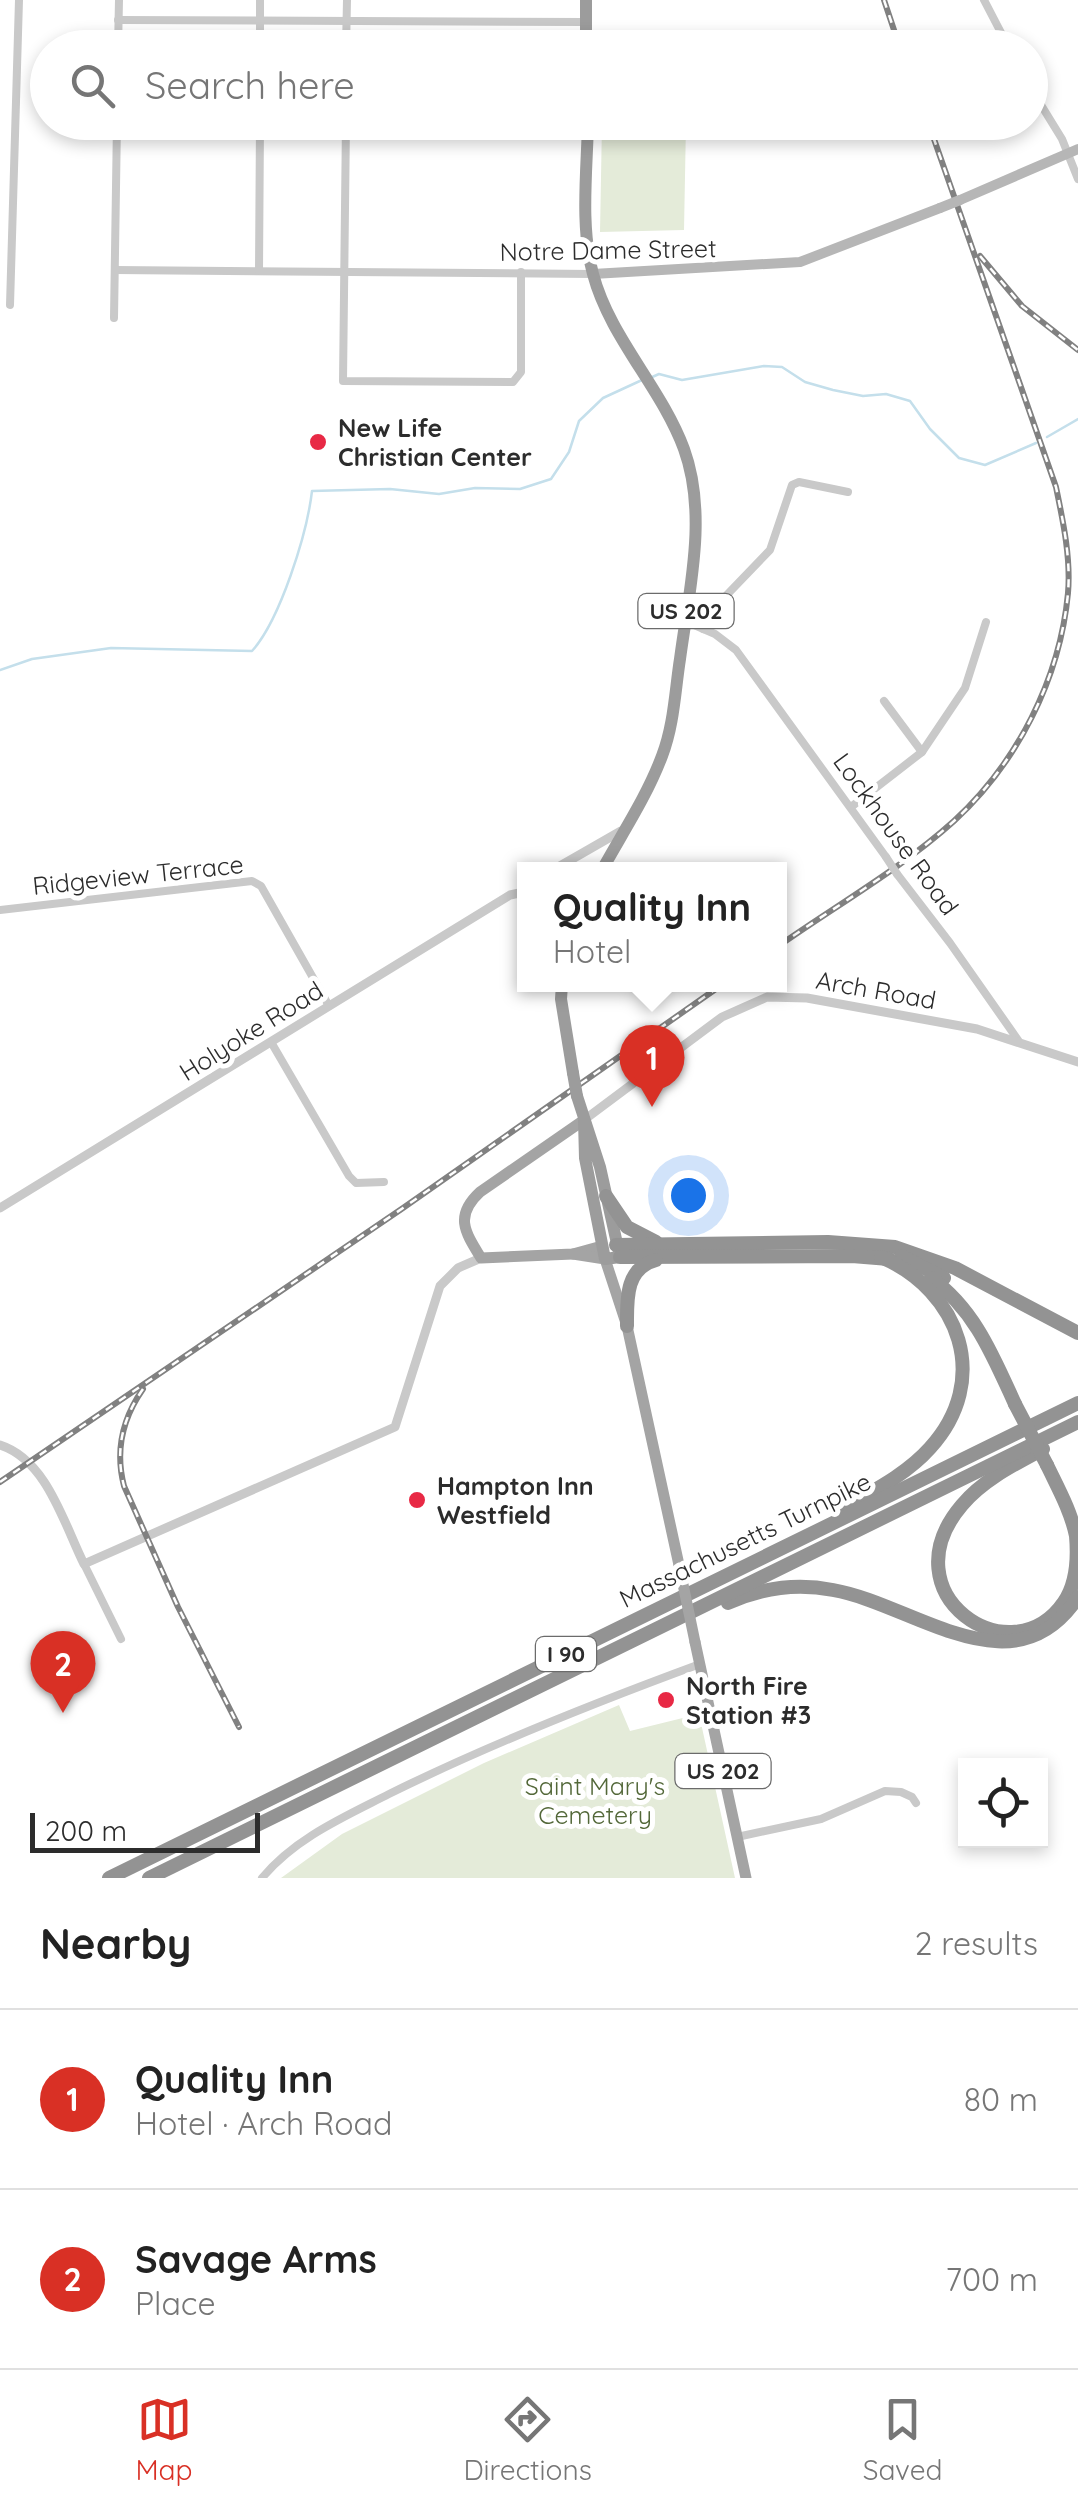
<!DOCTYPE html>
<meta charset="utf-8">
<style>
:root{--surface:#fff;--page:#f6f6f6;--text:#222;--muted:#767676;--line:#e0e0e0;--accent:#d93025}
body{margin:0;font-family:Quicksand,sans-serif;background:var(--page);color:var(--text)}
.controls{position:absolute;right:30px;bottom:30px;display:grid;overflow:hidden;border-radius:0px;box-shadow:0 5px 15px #0003}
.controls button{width:90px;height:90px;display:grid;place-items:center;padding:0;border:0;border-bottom:2px solid var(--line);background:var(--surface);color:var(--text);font:50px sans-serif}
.scale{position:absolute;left:30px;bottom:25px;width:230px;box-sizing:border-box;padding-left:10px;border:5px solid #2c2c2c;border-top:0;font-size:28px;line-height:35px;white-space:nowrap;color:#2c2c2c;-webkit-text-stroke:8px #fff;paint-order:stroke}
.you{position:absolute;left:688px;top:1195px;width:35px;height:35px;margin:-25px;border:8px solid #fff;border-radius:50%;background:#1a73e8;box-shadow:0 0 0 15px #1a73e833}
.badge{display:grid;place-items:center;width:65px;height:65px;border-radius:50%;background:var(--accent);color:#fff;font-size:32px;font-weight:700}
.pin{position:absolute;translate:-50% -82px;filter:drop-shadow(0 2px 5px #0008)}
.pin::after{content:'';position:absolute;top:52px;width:35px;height:30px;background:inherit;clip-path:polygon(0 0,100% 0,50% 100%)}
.popup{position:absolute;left:517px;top:862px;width:270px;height:130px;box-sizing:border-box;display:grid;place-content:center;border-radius:0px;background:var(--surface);filter:drop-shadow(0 2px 8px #0005);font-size:32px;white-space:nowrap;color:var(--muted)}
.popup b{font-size:38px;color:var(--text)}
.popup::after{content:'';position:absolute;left:50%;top:100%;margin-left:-20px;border:20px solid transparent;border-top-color:var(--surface)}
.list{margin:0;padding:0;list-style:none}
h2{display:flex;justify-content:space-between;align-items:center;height:130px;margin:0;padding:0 40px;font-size:42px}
h2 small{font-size:32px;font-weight:400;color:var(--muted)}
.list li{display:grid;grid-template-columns:65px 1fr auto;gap:30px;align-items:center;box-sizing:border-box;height:180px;padding:0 40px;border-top:2px solid var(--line)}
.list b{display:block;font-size:38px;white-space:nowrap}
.list p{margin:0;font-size:32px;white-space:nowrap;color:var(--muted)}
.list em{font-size:32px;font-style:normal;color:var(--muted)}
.icon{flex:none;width:55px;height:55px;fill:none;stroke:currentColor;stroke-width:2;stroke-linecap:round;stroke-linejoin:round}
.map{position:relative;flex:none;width:1078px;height:1878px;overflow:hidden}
.search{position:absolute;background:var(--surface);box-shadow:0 5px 15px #0003;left:30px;right:30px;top:30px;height:110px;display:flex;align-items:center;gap:25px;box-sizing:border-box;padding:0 35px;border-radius:55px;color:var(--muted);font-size:38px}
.sheet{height:490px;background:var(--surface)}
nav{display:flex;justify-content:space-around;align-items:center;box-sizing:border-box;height:140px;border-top:2px solid var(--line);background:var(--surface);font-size:28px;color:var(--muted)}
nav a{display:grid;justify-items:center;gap:5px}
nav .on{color:var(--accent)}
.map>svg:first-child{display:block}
.green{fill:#e4ebd9}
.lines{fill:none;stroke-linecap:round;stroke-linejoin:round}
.stream{stroke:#c4dfeb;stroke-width:2.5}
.minor{stroke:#c9c9c9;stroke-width:8}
.tertiary{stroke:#c9c9c9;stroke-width:9}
.secondary{stroke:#b6b6b6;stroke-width:10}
.primary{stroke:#a4a4a4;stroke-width:11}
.trunk{stroke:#9c9c9c;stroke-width:12}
.motorway{stroke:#939393;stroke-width:14}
.rail-casing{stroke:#818181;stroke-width:6}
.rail{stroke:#fff;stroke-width:2.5;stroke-dasharray:8;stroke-linecap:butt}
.minor-bridge{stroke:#c9c9c9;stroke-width:8}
.secondary-bridge{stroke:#b6b6b6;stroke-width:10}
.primary-bridge{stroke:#a4a4a4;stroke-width:11}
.trunk-bridge{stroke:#9c9c9c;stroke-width:12}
.motorway-bridge{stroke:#939393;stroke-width:14}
.poi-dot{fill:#e82945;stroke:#fff;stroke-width:4}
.labels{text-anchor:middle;stroke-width:10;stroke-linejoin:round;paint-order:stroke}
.shield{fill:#fff;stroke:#6b6b6b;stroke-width:2.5}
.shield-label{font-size:22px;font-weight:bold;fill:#2c2c2c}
.street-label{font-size:25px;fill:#2c2c2c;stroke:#fff}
.poi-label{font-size:25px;font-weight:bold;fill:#2c2c2c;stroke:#fff;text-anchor:start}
.park-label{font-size:25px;fill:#536839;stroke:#fff}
</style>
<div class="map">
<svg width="1078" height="1878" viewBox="0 0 1078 1878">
<rect width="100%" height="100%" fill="#fff"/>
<!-- green -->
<g class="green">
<path d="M 602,123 L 686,123 L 684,230 L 600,232 Z"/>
<path d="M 619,1705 L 630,1731 L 699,1714 L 735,1878 L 281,1878 L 342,1834 L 484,1763 Z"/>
</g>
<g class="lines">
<!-- stream -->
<g class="stream">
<path d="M 650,378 L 659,374 L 682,380 L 764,366 L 782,367 L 805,382 L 833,390 L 863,396 L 886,394 L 910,401 L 930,429 L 959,458 L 985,465 L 1036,443"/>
<path d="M 1047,437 L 1078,419"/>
<path d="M 0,670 L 32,659 L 111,648 L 252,651 C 280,620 307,534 312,491 L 390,489 L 439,494 L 475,488 L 520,489 L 551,479 L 569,452 L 579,421 L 603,398 L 642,380"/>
</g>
<!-- minor -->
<g class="minor">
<path d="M 984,0 L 1009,48"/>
<path d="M 118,20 L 586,22"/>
<path d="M 118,48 L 119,0"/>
<path d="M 260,48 L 260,0"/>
<path d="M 346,48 L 347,0"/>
<path d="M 1030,87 L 1062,139 L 1078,179"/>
<path d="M 346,122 L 343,381 L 513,382 L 521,372 L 521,272"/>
<path d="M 346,131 L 588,134"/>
<path d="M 115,270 L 593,274"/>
<path d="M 259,271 L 260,122"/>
<path d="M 10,305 L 19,0"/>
<path d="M 114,318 L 117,122"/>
<path d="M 685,621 L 715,634 L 736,650 L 886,857"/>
<path d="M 703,629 L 720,602 L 770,550 L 792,485 L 799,482 L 848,492"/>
<path d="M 884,701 L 922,752"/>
<path d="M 851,807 L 922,752 L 965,688 L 986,622"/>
<path d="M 897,874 L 950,943 L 1018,1040"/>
<path d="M 0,910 L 252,881 L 261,886 L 329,1006"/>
<path d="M 271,1042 L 349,1176 L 356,1183 L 384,1182"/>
<path d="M 84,1564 L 121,1639"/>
<path d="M 737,1837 L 821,1819 L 885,1791 L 901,1792 L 912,1797 L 916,1803"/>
<path d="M 262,1878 C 295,1838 344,1817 389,1794 C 490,1744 594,1703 700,1664"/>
</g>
<!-- tertiary -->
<g class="tertiary">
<path d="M 553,870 L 621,831"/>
<path d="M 584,1120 L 722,1017 L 767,997 L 807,998 L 977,1029 L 1078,1062"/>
<path d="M 0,1208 L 510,895 L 524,892"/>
<path d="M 0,1445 C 47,1460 64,1524 84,1564 L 395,1427 L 440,1286 L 458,1268 L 481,1258"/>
</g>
<!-- secondary -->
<g class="secondary">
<path d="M 960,200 L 1078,149"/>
<path d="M 593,274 L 800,262 L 940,208"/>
</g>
<!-- primary -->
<g class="primary">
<path d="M 584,1120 L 480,1192 C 454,1216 465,1232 481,1258 L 573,1254 L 602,1246"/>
<path d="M 573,1254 L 605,1259 L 627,1326 L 679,1565"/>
<path d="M 695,1642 L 746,1878"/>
</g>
<!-- trunk -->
<g class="trunk">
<path d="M 586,0 L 586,48"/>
<path d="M 588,122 C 587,171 580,226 593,274 C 610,338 661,387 684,449 C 708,515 689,591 680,659 C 675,691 674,725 662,756 C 647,796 623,832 602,870"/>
<path d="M 562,984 L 561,999 L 573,1073"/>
<path d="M 577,1096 L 600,1167 L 620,1257 L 605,1259 L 585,1158 L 584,1120"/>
</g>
<!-- motorway -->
<g class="motorway">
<path d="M 606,1196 L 627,1227 L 656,1242"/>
<path d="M 616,1245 L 828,1242 L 895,1247 L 955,1268 L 1078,1333"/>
<path d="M 901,1256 L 944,1278"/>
<path d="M 620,1257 L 852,1256 L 889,1259"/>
<path d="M 931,1278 C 975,1310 993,1356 1015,1404"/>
<path d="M 627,1326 C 627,1300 625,1268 656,1260"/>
<path d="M 1043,1449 C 1015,1464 983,1480 962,1505 C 886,1594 1011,1679 1064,1602 C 1077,1583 1078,1559 1076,1536 C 1071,1511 1058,1488 1047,1465"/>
<path d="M 840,1510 C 871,1492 906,1475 930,1448 C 992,1380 960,1291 881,1257"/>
<path d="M 728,1603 C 761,1588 797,1583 833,1590 C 914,1604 1014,1694 1078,1597"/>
<path d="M 109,1878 L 1078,1403"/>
<path d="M 149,1878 L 1078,1422"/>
</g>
<!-- rail casing -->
<g class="rail-casing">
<g id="rail">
<path d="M 884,0 L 900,48"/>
<path d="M 980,256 L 1022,306 L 1078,350"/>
<path d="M 780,945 C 837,905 902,868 954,821 C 1017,763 1060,679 1068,593 C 1071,558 1063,521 1056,487 L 928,122"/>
<path d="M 143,1389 C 122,1419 115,1451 124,1486 L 178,1607 L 239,1727"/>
<path d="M 0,1482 L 403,1208 L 723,984"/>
</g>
</g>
<!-- rail -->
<use href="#rail" class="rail"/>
<!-- minor-bridge -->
<path class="minor-bridge" d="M 886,857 L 897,874"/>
<!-- secondary-bridge -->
<path class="secondary-bridge" d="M 940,208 L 960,200"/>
<!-- primary-bridge -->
<path class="primary-bridge" d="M 679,1565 L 695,1642"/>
<!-- trunk-bridge -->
<path class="trunk-bridge" d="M 573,1073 L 577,1096"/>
<!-- motorway-bridge -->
<path class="motorway-bridge" d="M 1015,1404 L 1047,1465"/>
</g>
<!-- markers -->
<g class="poi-dot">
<circle cx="318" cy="442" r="10"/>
<circle cx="417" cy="1500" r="10"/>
<circle cx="666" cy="1700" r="10"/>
</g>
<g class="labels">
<!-- shield labels -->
<g class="shield">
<rect x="638.5" y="594" width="95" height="34" rx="8"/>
<rect x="536" y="1637" width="60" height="34" rx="8"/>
<rect x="675.5" y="1754" width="95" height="34" rx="8"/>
</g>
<g class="shield-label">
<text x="686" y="619">US 202</text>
<text x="566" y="1662">I 90</text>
<text x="723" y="1779">US 202</text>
</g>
<!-- street labels -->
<g class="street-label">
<text transform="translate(608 250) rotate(-1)" y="9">Notre Dame Street</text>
<text transform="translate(896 834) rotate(54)" y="9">Lockhouse Road</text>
<text transform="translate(138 875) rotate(-6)" y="9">Ridgeview Terrace</text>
<text transform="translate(876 990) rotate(10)" y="9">Arch Road</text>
<text transform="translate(251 1031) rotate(-32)" y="9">Holyoke Road</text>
<text transform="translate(745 1540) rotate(-26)" y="9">Massachusetts Turnpike</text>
</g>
<!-- poi labels -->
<g class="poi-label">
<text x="338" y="437">New Life<tspan x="338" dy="29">Christian Center</tspan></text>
<text x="437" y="1495">Hampton Inn<tspan x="437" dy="29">Westfield</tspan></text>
<text x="686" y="1695">North Fire<tspan x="686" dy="29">Station #3</tspan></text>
</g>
<!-- park labels -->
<g class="park-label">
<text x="595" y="1795">Saint Mary's<tspan x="595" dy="29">Cemetery</tspan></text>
</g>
</g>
</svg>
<div class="controls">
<button><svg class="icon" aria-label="locate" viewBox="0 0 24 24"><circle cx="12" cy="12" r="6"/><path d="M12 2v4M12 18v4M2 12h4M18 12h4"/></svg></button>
</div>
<div class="scale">200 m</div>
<div class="you"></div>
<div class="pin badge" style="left:652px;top:1107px">1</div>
<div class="popup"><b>Quality Inn</b>Hotel</div>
<div class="pin badge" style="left:63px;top:1713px">2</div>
<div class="search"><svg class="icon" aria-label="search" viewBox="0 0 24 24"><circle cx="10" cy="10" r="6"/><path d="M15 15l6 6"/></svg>Search here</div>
</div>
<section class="sheet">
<h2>Nearby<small>2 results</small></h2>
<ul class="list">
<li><span class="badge">1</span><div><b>Quality Inn</b><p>Hotel · Arch Road</p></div><em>80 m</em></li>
<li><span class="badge">2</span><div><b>Savage Arms</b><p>Place</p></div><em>700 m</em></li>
</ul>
</section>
<nav>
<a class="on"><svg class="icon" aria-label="map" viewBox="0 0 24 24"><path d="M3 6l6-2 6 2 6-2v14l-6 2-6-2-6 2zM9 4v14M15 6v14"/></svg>Map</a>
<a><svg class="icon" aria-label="directions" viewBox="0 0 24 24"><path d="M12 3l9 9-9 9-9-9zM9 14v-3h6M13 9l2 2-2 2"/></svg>Directions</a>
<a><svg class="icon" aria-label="saved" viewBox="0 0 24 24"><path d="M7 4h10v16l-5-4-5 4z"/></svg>Saved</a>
</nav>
